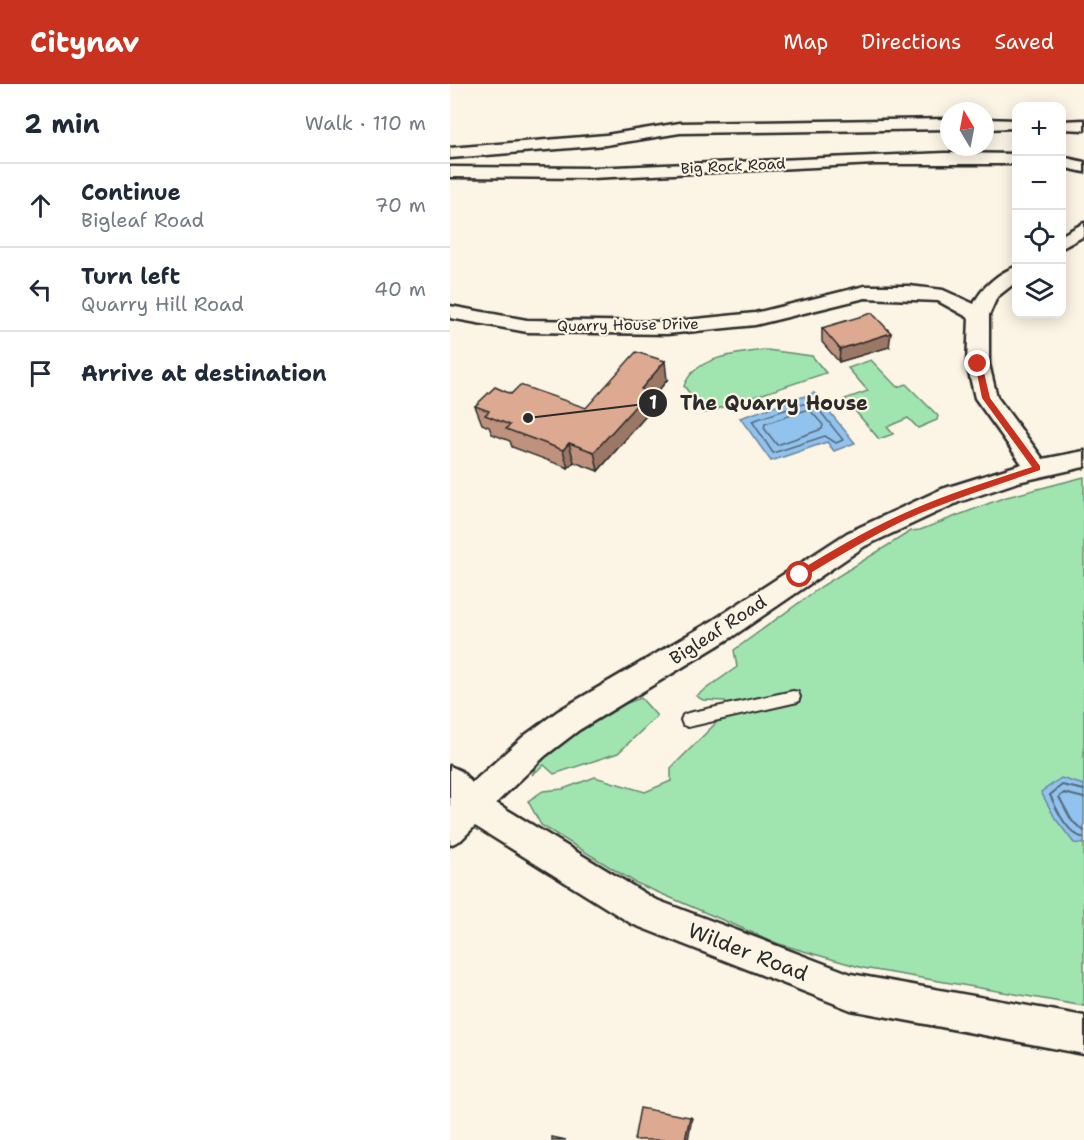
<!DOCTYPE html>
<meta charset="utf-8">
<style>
:root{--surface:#fff;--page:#f6f6f7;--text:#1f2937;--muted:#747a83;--line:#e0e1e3;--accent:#c8321e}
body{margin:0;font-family:"Shantell Sans",sans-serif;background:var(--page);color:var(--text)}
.controls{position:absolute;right:18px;top:18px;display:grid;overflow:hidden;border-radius:12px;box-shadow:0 3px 15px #0003}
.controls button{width:54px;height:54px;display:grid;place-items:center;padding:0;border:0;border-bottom:2px solid var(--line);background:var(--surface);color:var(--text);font:30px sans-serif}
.compass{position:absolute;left:490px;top:18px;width:54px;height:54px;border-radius:50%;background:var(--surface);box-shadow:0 3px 15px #0003;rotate:350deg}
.stop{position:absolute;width:18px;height:18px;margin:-14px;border:4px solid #c8321e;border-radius:50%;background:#fff}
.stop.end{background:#c8321e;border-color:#fff;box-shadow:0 2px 6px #0008}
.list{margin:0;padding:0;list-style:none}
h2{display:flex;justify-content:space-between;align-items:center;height:78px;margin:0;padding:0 24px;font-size:26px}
h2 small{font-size:20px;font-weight:400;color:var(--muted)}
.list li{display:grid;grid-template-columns:39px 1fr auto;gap:18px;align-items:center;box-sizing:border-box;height:84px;padding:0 24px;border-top:2px solid var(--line)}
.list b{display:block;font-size:22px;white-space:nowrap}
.list p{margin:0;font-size:20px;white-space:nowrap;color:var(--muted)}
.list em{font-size:20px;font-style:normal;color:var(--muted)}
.icon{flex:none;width:33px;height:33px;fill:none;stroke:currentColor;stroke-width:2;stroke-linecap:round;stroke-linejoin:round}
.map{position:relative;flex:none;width:634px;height:1056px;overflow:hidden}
header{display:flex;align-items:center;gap:36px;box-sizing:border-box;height:84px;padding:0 30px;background:var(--accent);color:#fff}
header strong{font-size:28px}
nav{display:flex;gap:33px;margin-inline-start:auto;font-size:21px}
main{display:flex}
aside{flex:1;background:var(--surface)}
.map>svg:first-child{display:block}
.green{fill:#a0e5b0;stroke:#66886e;stroke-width:1.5}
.water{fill:#92c3ee;stroke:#6986a0;stroke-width:1.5}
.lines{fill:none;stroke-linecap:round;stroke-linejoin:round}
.shore-far1{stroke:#546879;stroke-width:1.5}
.shore{stroke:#546879;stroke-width:2}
.service-casing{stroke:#2b2b2b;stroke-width:4}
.minor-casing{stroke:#2b2b2b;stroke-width:5}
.service{fill:#fcf5e5;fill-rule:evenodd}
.minor{fill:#fcf5e5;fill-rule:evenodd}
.wall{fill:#be927d;stroke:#2b2b2b;stroke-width:1.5}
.shaded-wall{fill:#9b7766;stroke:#2b2b2b;stroke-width:1.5}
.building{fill:#ddaa91;stroke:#2b2b2b;stroke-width:1.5}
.route{fill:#c8321e}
.labels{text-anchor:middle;stroke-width:4.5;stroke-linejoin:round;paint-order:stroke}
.far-street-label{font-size:15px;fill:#2b2b2b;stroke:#fcf5e5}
.street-label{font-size:18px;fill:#2b2b2b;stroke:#fcf5e5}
.near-street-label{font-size:21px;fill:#2b2b2b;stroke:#fcf5e5}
.leader{fill:none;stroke:#2b2b2b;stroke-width:2}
.callout-dot{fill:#2b2b2b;stroke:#fcf5e5;stroke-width:2}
.mark-label{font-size:18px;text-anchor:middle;font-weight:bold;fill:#fff}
.callout-label{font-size:20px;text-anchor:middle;font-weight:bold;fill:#2b2b2b;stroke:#fcf5e5;stroke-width:4.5;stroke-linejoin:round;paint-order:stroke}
</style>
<header>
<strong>Citynav</strong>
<nav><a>Map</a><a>Directions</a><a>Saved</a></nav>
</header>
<main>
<aside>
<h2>2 min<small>Walk · 110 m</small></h2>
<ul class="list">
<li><svg class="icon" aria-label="ahead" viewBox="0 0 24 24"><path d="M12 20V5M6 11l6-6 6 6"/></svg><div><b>Continue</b><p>Bigleaf Road</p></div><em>70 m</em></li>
<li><svg class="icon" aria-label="left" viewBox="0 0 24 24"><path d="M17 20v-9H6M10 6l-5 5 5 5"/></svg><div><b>Turn left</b><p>Quarry Hill Road</p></div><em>40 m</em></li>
<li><svg class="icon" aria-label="arrive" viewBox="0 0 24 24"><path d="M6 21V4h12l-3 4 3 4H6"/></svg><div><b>Arrive at destination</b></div></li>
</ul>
</aside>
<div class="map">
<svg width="634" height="1056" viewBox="0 0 634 1056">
<rect width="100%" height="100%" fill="#fcf5e5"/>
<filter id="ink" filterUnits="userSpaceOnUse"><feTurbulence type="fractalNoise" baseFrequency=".0167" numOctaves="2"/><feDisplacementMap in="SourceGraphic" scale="12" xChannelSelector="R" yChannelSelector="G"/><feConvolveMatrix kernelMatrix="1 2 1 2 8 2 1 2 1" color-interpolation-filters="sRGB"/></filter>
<g filter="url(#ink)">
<!-- green -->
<g class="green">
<path d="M 317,266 L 362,272 L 376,289 L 255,329 L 234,302 C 245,272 289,269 317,266 Z"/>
<path d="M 421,276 L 447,303 L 456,300 L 488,332 L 487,336 L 468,344 L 458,334 L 437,343 L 443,350 L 429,355 L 395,315 L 418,307 L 398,284 Z"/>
<path d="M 634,393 L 634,922 L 413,884 L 329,860 L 186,799 L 91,741 L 78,717 L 93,707 L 113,705 L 145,693 L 195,708 L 221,697 L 221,684 L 277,628 L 275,617 L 253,616 L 246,612 L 287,583 L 284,566 L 372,502 L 461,447 L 470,446 L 553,414 Z"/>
<path d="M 191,614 L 207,632 L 168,669 L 104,690 L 94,681 L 82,691 L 94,668 L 174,620 Z"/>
</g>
<!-- water -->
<g class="water">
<path d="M 364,309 L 405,359 L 384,367 L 377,358 L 321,377 L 290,334 Z"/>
<path d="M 611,694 L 634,701 L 634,760 L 624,759 L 605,734 L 591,708 Z"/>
</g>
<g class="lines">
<!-- shore-far1 -->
<g class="shore-far1">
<path d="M 362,317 L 393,356 L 386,359 L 375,352 L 323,369 L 302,337 Z"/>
<path d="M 359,325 L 373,341 L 372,345 L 327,361 L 314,344 L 315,340 Z"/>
</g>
<!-- shore -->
<g class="shore">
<path d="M 634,706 L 612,701 L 600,711 C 607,726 617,750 634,754"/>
<path d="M 634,714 L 614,709 L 609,713 L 622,737 L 634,747"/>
</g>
<!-- service casing -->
<g class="service-casing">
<path id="service" d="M 343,607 L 348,608 L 350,613 L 348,618 L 343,619 L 238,643 L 233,641 L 231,636 L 233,631 L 238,629 Z"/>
</g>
<!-- minor casing -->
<g class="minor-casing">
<g id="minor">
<path d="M 499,35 L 499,45 L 230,49 L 156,61 L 0,74 L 0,64 L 156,51 L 230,39 Z"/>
<path d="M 535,35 L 566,36 L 566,44 L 535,45 Z"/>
<path d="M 634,36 L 634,46 L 612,45 L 612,37 Z"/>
<path d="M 495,69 L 566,70 L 566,80 L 425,80 L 142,94 L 0,93 L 0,83 L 142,84 Z"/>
<path d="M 612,73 L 634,78 L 634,88 L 612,83 Z"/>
<path d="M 634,139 L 634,152 L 612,164 L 612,151 Z"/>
<path d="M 566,183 L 566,198 L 547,213 L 539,231 L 539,280 L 547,313 L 593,375 L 634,367 L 634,383 L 568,398 L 509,418 L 415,462 L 282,553 L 129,646 L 95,672 L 46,719 L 204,815 L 401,890 L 634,932 L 634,970 L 401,926 L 182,840 L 25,742 L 11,756 L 0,761 L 0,682 L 11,687 L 22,699 L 74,652 L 108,627 L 262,537 L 397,449 L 492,405 L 572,380 L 525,314 L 517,280 L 519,234 L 488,217 L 415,214 L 305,241 L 217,250 L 77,248 L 0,234 L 0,222 L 77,236 L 217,238 L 305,229 L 415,202 L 459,202 L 493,206 L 524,220 C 531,204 549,188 566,183 Z"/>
</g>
</g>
<!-- service -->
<use href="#service" class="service"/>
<!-- minor -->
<use href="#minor" class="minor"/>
</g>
<!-- wall -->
<g class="wall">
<path d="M 372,244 L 439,263 L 389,278 L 372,258 Z"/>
<path d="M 217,296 L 200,317 L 201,326 L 148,387 L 124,378 L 118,384 L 62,363 L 60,357 L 42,350 L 39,343 L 32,340 L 25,322 L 61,310 L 136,324 Z"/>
</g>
<!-- shaded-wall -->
<g class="shaded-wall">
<path d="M 441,249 L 439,263 L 389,278 L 390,265 Z"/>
<path d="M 215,277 L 217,296 L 200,317 L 201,326 L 148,387 L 144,368 L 191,305 Z"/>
<path d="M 119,359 L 124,378 L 118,384 L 113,366 Z"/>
<path d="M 240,1033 L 242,1034 L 238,1056 L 235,1056 Z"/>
</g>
<!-- building -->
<g class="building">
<path d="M 422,229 L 441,249 L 390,265 L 372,244 Z"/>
<path d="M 186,268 L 215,277 L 191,305 L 198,308 L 144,368 L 119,359 L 113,366 L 56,345 L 60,341 L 35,331 L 39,327 L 25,322 L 45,303 L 61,310 L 70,301 L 136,324 Z"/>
<path d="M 190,1024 L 240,1033 L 235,1056 L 184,1056 Z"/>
<path d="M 102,1053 L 116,1056 L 102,1056 Z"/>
</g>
</g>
<!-- route -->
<path class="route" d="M 528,278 L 532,280 L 540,314 L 590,382 L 590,386 C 545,402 499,416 455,436 C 420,453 387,473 354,493 L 347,493 L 347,488 C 380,468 413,448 448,432 C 491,412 536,398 582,383 L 532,314 L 525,280 Z"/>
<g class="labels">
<!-- far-street labels -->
<g class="far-street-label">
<text transform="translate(283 82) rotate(-3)" y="5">Big Rock Road</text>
<text transform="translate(178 241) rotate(-1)" y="5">Quarry House Drive</text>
</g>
<!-- street labels -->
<g class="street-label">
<text transform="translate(268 546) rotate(-33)" y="6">Bigleaf Road</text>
</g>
<!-- near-street labels -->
<g class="near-street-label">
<text transform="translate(298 868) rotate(21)" y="7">Wilder Road</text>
</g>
</g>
<!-- callouts -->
<path class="leader" d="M78 334L203 319"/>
<g class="callout-dot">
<circle cx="78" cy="334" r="6"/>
<circle cx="203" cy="319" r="15"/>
</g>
<g class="mark-label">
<text x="203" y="325">1</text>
</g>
<g class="callout-label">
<text x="324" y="326">The Quarry House</text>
</g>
</svg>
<div class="controls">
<button>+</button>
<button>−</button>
<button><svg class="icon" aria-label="locate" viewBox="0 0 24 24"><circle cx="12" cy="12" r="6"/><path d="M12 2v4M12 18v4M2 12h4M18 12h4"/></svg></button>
<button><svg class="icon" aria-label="layers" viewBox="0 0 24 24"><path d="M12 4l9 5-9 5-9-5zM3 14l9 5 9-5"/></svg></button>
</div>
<svg class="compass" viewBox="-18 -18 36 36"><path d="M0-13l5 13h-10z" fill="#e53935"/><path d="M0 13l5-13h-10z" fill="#747a83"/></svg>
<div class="stop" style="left:350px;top:491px"></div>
<div class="stop end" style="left:528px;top:280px"></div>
</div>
</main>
